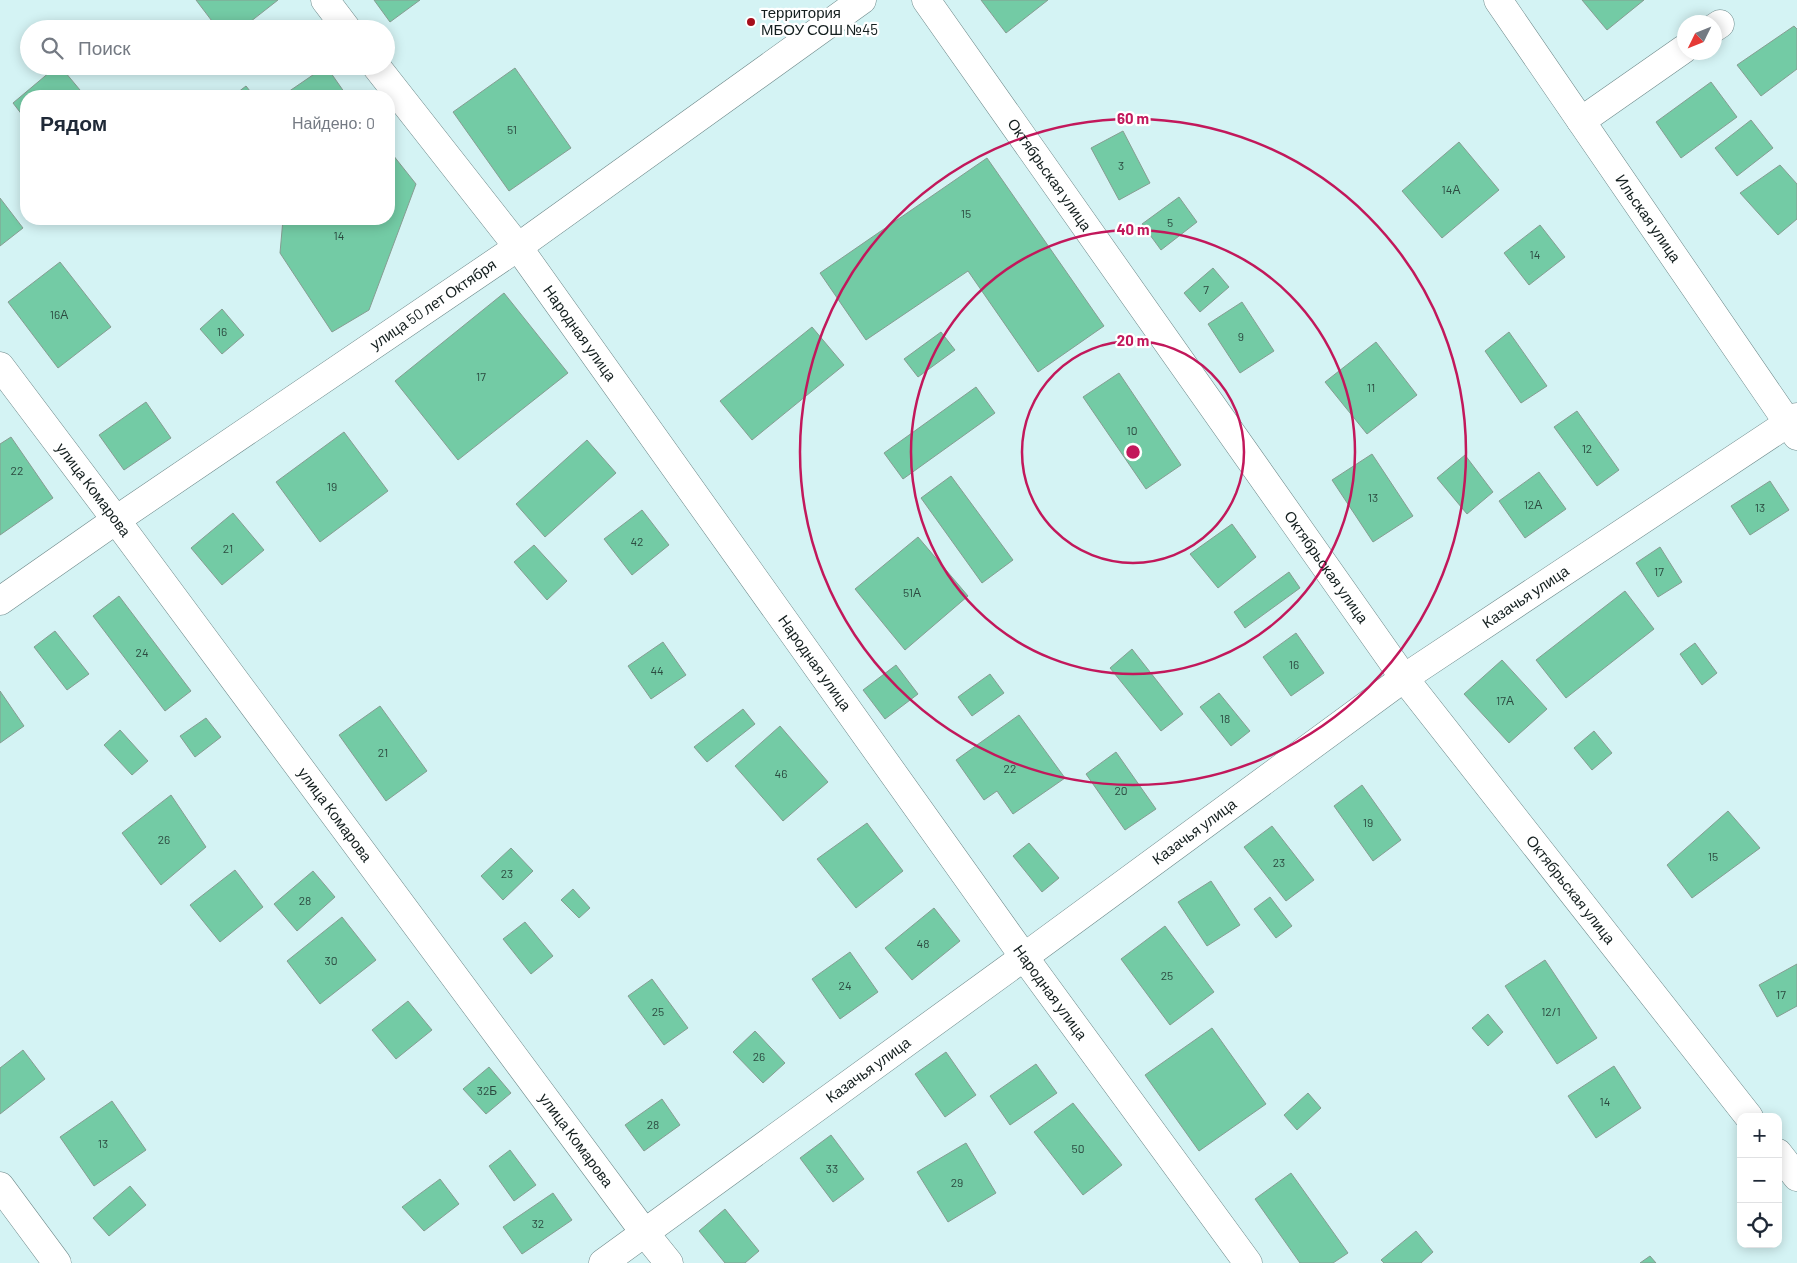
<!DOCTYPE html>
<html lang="ru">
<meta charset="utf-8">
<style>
:root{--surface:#fff;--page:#f2f2f3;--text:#1f2937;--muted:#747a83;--line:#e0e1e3}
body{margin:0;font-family:Barlow,sans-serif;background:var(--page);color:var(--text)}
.controls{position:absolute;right:15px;bottom:15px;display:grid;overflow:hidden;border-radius:10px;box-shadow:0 2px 12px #0003}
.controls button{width:45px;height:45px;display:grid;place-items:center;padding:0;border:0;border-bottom:1px solid var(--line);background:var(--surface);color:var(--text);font:25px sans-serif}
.compass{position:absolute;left:1677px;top:15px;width:45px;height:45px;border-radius:50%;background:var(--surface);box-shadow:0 2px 12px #0003;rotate:227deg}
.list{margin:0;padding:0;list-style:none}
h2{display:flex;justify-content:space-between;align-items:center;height:65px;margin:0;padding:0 20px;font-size:21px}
h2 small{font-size:16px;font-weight:400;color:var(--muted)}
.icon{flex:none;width:28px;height:28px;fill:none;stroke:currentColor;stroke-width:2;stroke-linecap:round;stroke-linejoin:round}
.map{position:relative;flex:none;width:1797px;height:1263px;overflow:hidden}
.search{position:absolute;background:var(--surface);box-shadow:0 2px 12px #0003;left:20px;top:20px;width:375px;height:55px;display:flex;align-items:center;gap:12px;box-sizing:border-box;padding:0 18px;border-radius:28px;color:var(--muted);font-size:19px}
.panel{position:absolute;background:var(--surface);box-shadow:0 2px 12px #0003;left:20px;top:90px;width:375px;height:135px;border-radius:20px}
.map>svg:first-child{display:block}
.building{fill:#73cba5;stroke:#869d92}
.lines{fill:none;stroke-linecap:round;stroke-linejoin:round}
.minor-casing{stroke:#6e898a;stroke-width:29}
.minor{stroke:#fff;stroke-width:28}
.ring{fill:none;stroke:#c2185b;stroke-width:2.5}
.poi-dot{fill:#a60e1b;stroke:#fff;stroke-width:2}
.labels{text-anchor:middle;stroke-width:4.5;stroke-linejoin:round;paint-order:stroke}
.number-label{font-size:12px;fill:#2c4a40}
.poi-label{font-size:15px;fill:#141f1f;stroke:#fff;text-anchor:start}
.street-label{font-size:15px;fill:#141f1f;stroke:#fff}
.centre{fill:#c2185b;stroke:#fff;stroke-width:2.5}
.ring-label{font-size:15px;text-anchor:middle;font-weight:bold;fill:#c2185b;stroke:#fff;stroke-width:4.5;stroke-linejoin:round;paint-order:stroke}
</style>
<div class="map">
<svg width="1797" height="1263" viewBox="0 0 1797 1263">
<rect width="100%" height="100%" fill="#d4f3f4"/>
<!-- building -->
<g class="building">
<path d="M 196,0 L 278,0 L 241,29 L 218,29 Z"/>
<path d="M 374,0 L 420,0 L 390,22 Z"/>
<path d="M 981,0 L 1048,0 L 1006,33 Z"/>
<path d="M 1582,0 L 1644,0 L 1607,30 Z"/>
<path d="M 1794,26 L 1797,29 L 1797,69 L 1761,96 L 1737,65 Z"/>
<path d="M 57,66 L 60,66 L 85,96 L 26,96 L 26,120 L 13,103 Z"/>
<path d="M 326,66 L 347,96 L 291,96 L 288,92 Z"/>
<path d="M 515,68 L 571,148 L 509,191 L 453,112 Z"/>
<path d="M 1711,82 L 1737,117 L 1681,158 L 1656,122 Z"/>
<path d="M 246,86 L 254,96 L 233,96 Z"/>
<path d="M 1751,120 L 1773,148 L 1737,176 L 1715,148 Z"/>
<path d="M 1123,131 L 1150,183 L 1119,200 L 1091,148 Z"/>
<path d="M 1459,142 L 1499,190 L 1442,238 L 1402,191 Z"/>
<path d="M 389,150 L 416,184 L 369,310 L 332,332 L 280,253 L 283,219 L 389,219 Z"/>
<path d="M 987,158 L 1104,326 L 1038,372 L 968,271 L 866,340 L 820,273 Z"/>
<path d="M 1780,165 L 1797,184 L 1797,219 L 1778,235 L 1740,193 Z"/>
<path d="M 1179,197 L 1197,222 L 1161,250 L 1142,224 Z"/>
<path d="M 0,198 L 23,228 L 0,246 Z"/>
<path d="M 1540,225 L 1565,257 L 1529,285 L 1504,253 Z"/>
<path d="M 60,262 L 111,327 L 58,368 L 8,302 Z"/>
<path d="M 1213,268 L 1229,287 L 1200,312 L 1184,293 Z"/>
<path d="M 504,293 L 568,373 L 458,460 L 395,381 Z"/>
<path d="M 1242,302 L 1274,351 L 1240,373 L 1208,324 Z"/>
<path d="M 222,309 L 244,335 L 222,354 L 200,329 Z"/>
<path d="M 812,327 L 844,365 L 752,440 L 720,401 Z"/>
<path d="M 941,332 L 955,350 L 918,377 L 904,359 Z"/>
<path d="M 1509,332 L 1547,386 L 1521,403 L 1485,351 Z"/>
<path d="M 1376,342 L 1417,395 L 1367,434 L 1325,382 Z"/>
<path d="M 1119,373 L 1181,465 L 1146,489 L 1083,397 Z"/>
<path d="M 976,387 L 995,413 L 903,479 L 884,453 Z"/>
<path d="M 146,402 L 171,438 L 124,470 L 99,435 Z"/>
<path d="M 1577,411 L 1619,470 L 1597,486 L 1554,427 Z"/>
<path d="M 344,432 L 388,491 L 320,542 L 276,482 Z"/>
<path d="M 11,437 L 53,498 L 0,535 L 0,444 Z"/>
<path d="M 587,440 L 616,473 L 545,537 L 516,504 Z"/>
<path d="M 1372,454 L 1413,516 L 1373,542 L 1332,480 Z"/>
<path d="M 1465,455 L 1493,492 L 1467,514 L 1437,478 Z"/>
<path d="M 1539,472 L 1566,509 L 1525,538 L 1499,501 Z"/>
<path d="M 951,476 L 1013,560 L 982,583 L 921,498 Z"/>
<path d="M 1770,481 L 1789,510 L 1750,535 L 1731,506 Z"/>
<path d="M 642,510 L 669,545 L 632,575 L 604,539 Z"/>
<path d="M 233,513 L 264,550 L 222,585 L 191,548 Z"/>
<path d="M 1232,524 L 1256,557 L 1218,588 L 1190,554 Z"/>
<path d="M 918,537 L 968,596 L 905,650 L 855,589 Z"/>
<path d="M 534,545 L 567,581 L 547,600 L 514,562 Z"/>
<path d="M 1660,547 L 1682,582 L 1658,597 L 1636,563 Z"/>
<path d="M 1289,572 L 1300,588 L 1245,628 L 1234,612 Z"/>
<path d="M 1625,591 L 1654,629 L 1566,698 L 1536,660 Z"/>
<path d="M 119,596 L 191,691 L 165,711 L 93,616 Z"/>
<path d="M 55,631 L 89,674 L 67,690 L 34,647 Z"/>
<path d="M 1296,633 L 1324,673 L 1291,696 L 1263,657 Z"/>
<path d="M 663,642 L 686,675 L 651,699 L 628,666 Z"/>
<path d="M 1695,643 L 1717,673 L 1702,685 L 1680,654 Z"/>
<path d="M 1132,649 L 1183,714 L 1161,731 L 1110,668 Z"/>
<path d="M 1502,660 L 1547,709 L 1509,743 L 1464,694 Z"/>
<path d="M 896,665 L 918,694 L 885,719 L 863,690 Z"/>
<path d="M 990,674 L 1004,693 L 972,716 L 958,697 Z"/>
<path d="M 0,691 L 24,726 L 0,743 Z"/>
<path d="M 1219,693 L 1250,731 L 1231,746 L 1200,707 Z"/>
<path d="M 380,706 L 427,771 L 386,801 L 339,735 Z"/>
<path d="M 743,709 L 755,724 L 707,762 L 694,747 Z"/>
<path d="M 1019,715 L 1065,778 L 1013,814 L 997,791 L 984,800 L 956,760 Z"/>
<path d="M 206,718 L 221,737 L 195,757 L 180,736 Z"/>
<path d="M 780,726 L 828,782 L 783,821 L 735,766 Z"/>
<path d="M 120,730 L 148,761 L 132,775 L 104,745 Z"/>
<path d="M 1594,731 L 1612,753 L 1592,770 L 1574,748 Z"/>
<path d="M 1116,752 L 1156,809 L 1125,830 L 1086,774 Z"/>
<path d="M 1362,785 L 1401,840 L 1373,861 L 1334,806 Z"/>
<path d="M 171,795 L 206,847 L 161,885 L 122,833 Z"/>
<path d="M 1728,811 L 1760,848 L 1692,898 L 1667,865 Z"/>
<path d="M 867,823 L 903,871 L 856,908 L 817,859 Z"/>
<path d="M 1272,826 L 1314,880 L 1286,901 L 1244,847 Z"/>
<path d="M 1029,843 L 1059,878 L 1042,892 L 1013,856 Z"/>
<path d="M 511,848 L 533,871 L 503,900 L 481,876 Z"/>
<path d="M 235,870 L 263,907 L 220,942 L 190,905 Z"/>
<path d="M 313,871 L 335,897 L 297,931 L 274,904 Z"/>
<path d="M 1211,881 L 1240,925 L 1207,946 L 1178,902 Z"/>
<path d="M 573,889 L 590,908 L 579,918 L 561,900 Z"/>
<path d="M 1270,897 L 1292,926 L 1276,938 L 1254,909 Z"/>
<path d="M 934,908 L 960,941 L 912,980 L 885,948 Z"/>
<path d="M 342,917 L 376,960 L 320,1004 L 287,961 Z"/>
<path d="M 525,922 L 553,956 L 531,974 L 503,939 Z"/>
<path d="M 1165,926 L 1214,992 L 1170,1025 L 1121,959 Z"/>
<path d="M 850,952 L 878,992 L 840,1019 L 812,979 Z"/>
<path d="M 1545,960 L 1597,1038 L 1557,1064 L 1505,986 Z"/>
<path d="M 1797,964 L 1797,1006 L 1777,1017 L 1759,985 Z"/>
<path d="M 652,979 L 688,1028 L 664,1045 L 628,996 Z"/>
<path d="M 408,1001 L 432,1030 L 396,1059 L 372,1030 Z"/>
<path d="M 1488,1014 L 1503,1032 L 1488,1046 L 1472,1028 Z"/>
<path d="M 1212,1028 L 1266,1104 L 1199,1151 L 1145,1075 Z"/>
<path d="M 755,1031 L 785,1063 L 763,1083 L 733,1052 Z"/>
<path d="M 23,1050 L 45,1079 L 0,1114 L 0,1068 Z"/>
<path d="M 946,1052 L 976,1095 L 945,1117 L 915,1074 Z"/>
<path d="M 1036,1064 L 1057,1093 L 1010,1125 L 990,1096 Z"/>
<path d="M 1614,1066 L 1641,1108 L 1596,1138 L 1568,1096 Z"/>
<path d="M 489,1067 L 511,1093 L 486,1114 L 463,1089 Z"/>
<path d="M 1308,1093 L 1321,1108 L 1297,1130 L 1284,1115 Z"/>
<path d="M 662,1099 L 680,1125 L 644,1151 L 625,1125 Z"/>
<path d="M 112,1101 L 146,1150 L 94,1186 L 60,1137 Z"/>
<path d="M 1073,1103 L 1122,1165 L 1083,1195 L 1034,1132 Z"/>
<path d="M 831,1135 L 864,1179 L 833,1202 L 800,1158 Z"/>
<path d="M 966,1143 L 996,1193 L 948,1222 L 917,1172 Z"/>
<path d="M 510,1150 L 536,1185 L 514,1201 L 489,1166 Z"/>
<path d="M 1291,1173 L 1348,1253 L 1333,1263 L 1300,1263 L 1255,1199 Z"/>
<path d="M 440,1179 L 459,1204 L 424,1231 L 402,1207 Z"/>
<path d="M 130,1186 L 146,1205 L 109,1236 L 93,1218 Z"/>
<path d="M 553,1193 L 572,1220 L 522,1254 L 503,1227 Z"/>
<path d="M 725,1209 L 759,1251 L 745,1263 L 725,1263 L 699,1231 Z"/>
<path d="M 1416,1231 L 1433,1252 L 1421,1263 L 1384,1263 L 1381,1260 Z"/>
<path d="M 1650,1256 L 1656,1263 L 1640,1263 Z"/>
</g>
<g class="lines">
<!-- minor casing -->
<g class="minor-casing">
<g id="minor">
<path d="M 325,0 L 347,29"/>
<path id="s1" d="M 926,0 L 1404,678 L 1749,1117"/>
<path id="s2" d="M 1498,0 L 1797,436"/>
<path d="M 1714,28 L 1720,24"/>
<path id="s3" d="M 376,66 L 518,247 L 1024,957 L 1248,1263"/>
<path d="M 1581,121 L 1684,49"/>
<path id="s4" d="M 0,366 L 116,520 L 644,1232 L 669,1263"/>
<path id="s5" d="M 0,601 L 116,520 L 518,247 L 862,0"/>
<path d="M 1778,1153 L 1797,1177"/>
<path d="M 0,1186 L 57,1263"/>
<path id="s6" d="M 603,1263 L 1024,957 L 1404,678 L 1797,417"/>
</g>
</g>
<!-- minor -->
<use href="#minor" class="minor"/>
</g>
<!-- distance rings -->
<g class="ring">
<circle cx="1133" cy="452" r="111"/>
<circle cx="1133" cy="452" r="222"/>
<circle cx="1133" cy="452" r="333"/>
</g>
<!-- markers -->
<circle class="poi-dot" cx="751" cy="22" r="5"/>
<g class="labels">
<!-- number labels -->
<g class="number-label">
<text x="512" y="134">51</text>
<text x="1121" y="170">3</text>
<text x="1451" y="194">14А</text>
<text x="966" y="218">15</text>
<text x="1170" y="227">5</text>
<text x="339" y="240">14</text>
<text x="1535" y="259">14</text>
<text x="1206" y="294">7</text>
<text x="59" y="319">16А</text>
<text x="222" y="336">16</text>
<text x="1241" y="341">9</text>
<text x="481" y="381">17</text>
<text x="1371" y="392">11</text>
<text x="1132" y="435">10</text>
<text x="1587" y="453">12</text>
<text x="17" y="475">22</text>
<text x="332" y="491">19</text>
<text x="1373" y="502">13</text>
<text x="1533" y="509">12А</text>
<text x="1760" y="512">13</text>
<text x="637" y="546">42</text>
<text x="228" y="553">21</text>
<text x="1659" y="576">17</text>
<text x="912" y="597">51А</text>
<text x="142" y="657">24</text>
<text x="1294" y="669">16</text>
<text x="657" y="675">44</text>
<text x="1505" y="705">17А</text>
<text x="1225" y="723">18</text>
<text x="383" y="757">21</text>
<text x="1010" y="773">22</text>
<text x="781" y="778">46</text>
<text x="1121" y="795">20</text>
<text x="1368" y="827">19</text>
<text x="164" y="844">26</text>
<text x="1713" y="861">15</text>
<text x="1279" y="867">23</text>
<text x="507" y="878">23</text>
<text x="305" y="905">28</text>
<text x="923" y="948">48</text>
<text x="331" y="965">30</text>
<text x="1167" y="980">25</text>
<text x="845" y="990">24</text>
<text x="1781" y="999">17</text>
<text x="658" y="1016">25</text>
<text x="1551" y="1016">12/1</text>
<text x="759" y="1061">26</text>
<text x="487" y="1095">32Б</text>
<text x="1605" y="1106">14</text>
<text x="653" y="1129">28</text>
<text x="103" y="1148">13</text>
<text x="1078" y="1153">50</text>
<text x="832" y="1173">33</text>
<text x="957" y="1187">29</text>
<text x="538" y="1228">32</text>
</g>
<!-- poi labels -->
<g class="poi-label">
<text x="761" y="18">территория<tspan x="761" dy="17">МБОУ СОШ №45</tspan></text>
</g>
<!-- street labels -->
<g class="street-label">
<text dy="5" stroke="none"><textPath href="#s1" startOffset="214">Октябрьская улица</textPath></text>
<text dy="5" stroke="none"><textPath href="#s2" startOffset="265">Ильская улица</textPath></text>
<text dy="5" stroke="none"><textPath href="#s5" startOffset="525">улица 50 лет Октября</textPath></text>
<text dy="5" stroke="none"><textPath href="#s3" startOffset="336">Народная улица</textPath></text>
<text dy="5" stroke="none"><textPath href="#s4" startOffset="155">улица Комарова</textPath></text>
<text dy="5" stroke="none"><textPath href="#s1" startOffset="694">Октябрьская улица</textPath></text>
<text dy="5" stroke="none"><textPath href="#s6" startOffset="1138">Казачья улица</textPath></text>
<text dy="5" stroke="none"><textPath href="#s3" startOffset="741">Народная улица</textPath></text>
<text dy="5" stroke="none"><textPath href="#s4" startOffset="560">улица Комарова</textPath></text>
<text dy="5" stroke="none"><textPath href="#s6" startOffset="732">Казачья улица</textPath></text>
<text dy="5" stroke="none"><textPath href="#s1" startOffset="1099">Октябрьская улица</textPath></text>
<text dy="5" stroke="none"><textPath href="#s3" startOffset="1146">Народная улица</textPath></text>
<text dy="5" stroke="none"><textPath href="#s6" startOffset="328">Казачья улица</textPath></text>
<text dy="5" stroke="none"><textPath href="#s4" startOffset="965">улица Комарова</textPath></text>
</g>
</g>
<circle cx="1133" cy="452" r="8" class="centre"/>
<g class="ring-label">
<text x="1133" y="124">60 m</text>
<text x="1133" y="235">40 m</text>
<text x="1133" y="346">20 m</text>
</g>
</svg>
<div class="controls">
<button>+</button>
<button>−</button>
<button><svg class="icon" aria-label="locate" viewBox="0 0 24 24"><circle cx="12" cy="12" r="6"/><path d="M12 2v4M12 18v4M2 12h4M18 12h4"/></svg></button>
</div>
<svg class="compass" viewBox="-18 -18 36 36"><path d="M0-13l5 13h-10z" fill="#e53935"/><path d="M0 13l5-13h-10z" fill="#747a83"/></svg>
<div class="search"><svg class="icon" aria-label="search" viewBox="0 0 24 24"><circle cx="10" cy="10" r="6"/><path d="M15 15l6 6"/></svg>Поиск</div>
<section class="panel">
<h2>Рядом<small>Найдено: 0</small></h2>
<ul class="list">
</ul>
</section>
</div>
